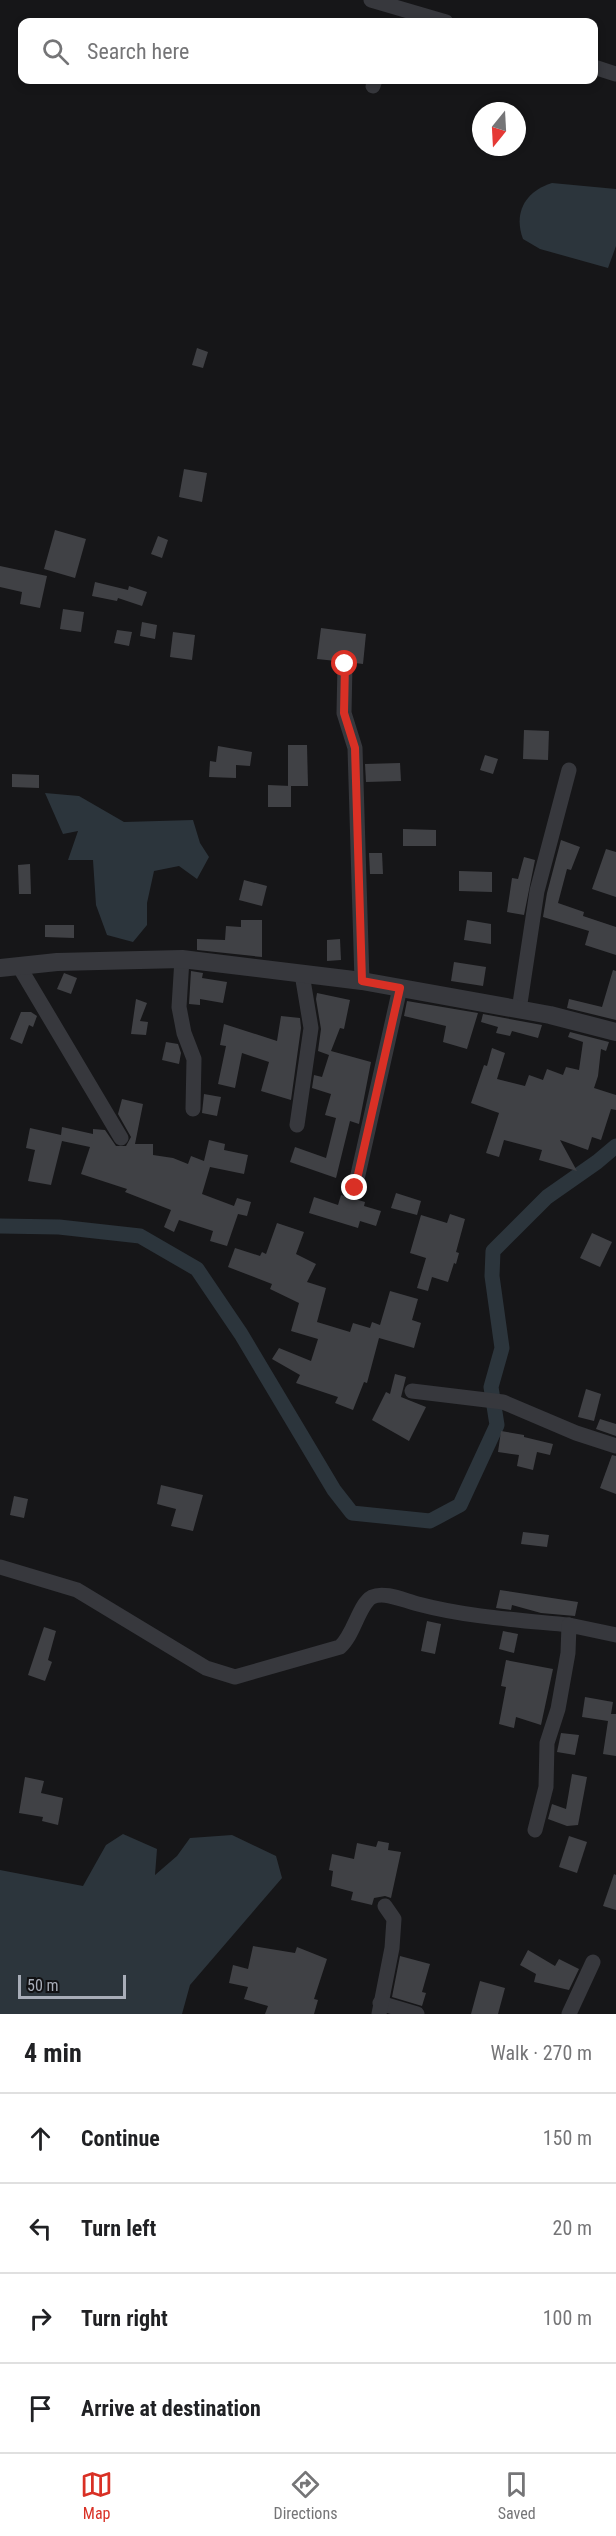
<!DOCTYPE html>
<meta charset="utf-8">
<style>
:root{--surface:#fff;--page:#f2f2f2;--text:#202124;--muted:#757577;--line:#e0e0e0;--accent:#d93025}
body{margin:0;font-family:"Roboto Condensed",sans-serif;background:var(--page);color:var(--text)}
.compass{position:absolute;left:472px;top:102px;width:54px;height:54px;border-radius:50%;background:var(--surface);box-shadow:0 3px 9px #0003;rotate:198deg}
.scale{position:absolute;left:18px;bottom:15px;width:108px;box-sizing:border-box;padding-left:6px;border:3px solid #a8adb8;border-top:0;font-size:16px;line-height:21px;white-space:nowrap;color:#a8adb8;-webkit-text-stroke:4px #111113;paint-order:stroke}
.stop{position:absolute;width:18px;height:18px;margin:-14px;border:4px solid #d93025;border-radius:50%;background:#fff}
.stop.end{background:#d93025;border-color:#fff;box-shadow:0 2px 6px #0008}
.list{margin:0;padding:0;list-style:none}
h2{display:flex;justify-content:space-between;align-items:center;height:78px;margin:0;padding:0 24px;font-size:26px}
h2 small{font-size:20px;font-weight:400;color:var(--muted)}
.list li{display:grid;grid-template-columns:39px 1fr auto;gap:18px;align-items:center;box-sizing:border-box;height:90px;padding:0 24px;border-top:2px solid var(--line)}
.list b{display:block;font-size:22px;white-space:nowrap}
.list em{font-size:20px;font-style:normal;color:var(--muted)}
.icon{flex:none;width:33px;height:33px;fill:none;stroke:currentColor;stroke-width:2;stroke-linecap:round;stroke-linejoin:round}
.map{position:relative;flex:none;width:616px;height:2014px;overflow:hidden}
.search{position:absolute;background:var(--surface);box-shadow:0 3px 9px #0003;left:18px;right:18px;top:18px;height:66px;display:flex;align-items:center;gap:15px;box-sizing:border-box;padding:0 21px;border-radius:12px;color:var(--muted);font-size:22px}
.sheet{height:438px;background:var(--surface)}
nav{display:flex;justify-content:space-around;align-items:center;box-sizing:border-box;height:84px;border-top:2px solid var(--line);background:var(--surface);font-size:16px;color:var(--muted)}
nav a{display:grid;justify-items:center;gap:3px}
nav .on{color:var(--accent)}
.map>svg:first-child{display:block}
.water{fill:#2c353c}
.lines{fill:none;stroke-linecap:round;stroke-linejoin:round}
.canal{stroke:#2c353c;stroke-width:15}
.building{fill:#404145}
.minor{stroke:#37383d;stroke-width:15}
.tertiary{stroke:#37383d;stroke-width:18}
.route{stroke:#d93025;stroke-width:8}
</style>
<div class="map">
<svg width="616" height="2014" viewBox="0 0 616 2014">
<rect width="100%" height="100%" fill="#161618"/>
<!-- water -->
<g class="water">
<path d="M 552,183 L 616,189 L 616,246 L 608,268 L 540,249 L 523,239 C 513,212 526,191 552,183 Z"/>
<path d="M 45,793 L 79,796 L 124,822 L 193,820 L 200,843 L 209,857 L 197,879 L 179,866 L 154,871 L 147,903 L 147,925 L 133,942 L 107,935 L 96,905 L 93,860 L 68,860 L 78,831 L 63,834 Z"/>
<path d="M 123,1834 L 157,1849 L 155,1875 L 177,1856 L 190,1838 L 232,1835 L 276,1856 L 282,1878 L 190,1985 L 182,2014 L 0,2014 L 0,1870 L 83,1886 L 106,1845 Z"/>
</g>
<g class="lines">
<!-- canal -->
<path class="canal" d="M 0,1226 L 59,1227 L 140,1236 L 197,1269 L 241,1334 L 334,1490 L 352,1513 L 430,1521 L 460,1505 L 497,1425 L 491,1387 L 502,1348 L 492,1276 L 493,1251 L 547,1197 L 597,1162 L 616,1146"/>
</g>
<!-- building -->
<g class="building">
<path d="M 197,348 L 208,352 L 203,368 L 192,365 Z"/>
<path d="M 184,469 L 207,473 L 202,502 L 179,497 Z"/>
<path d="M 55,530 L 86,539 L 75,578 L 44,569 Z"/>
<path d="M 158,536 L 168,540 L 162,558 L 151,554 Z"/>
<path d="M 0,566 L 47,576 L 40,608 L 20,604 L 22,592 L 0,587 Z"/>
<path d="M 95,582 L 128,590 L 129,586 L 147,592 L 142,606 L 118,598 L 117,601 L 92,596 Z"/>
<path d="M 63,609 L 84,612 L 81,632 L 60,629 Z"/>
<path d="M 142,622 L 157,625 L 155,639 L 140,636 Z"/>
<path d="M 321,628 L 366,634 L 363,664 L 355,663 L 351,656 L 346,654 L 340,656 L 336,661 L 317,659 Z"/>
<path d="M 117,630 L 132,632 L 129,646 L 114,643 Z"/>
<path d="M 173,632 L 195,635 L 192,660 L 170,657 Z"/>
<path d="M 524,730 L 549,731 L 548,760 L 523,759 Z"/>
<path d="M 288,745 L 307,745 L 308,786 L 288,786 Z"/>
<path d="M 218,746 L 252,752 L 250,766 L 236,765 L 236,778 L 209,777 L 210,761 L 216,762 Z"/>
<path d="M 485,755 L 498,759 L 493,774 L 480,770 Z"/>
<path d="M 400,763 L 401,781 L 366,782 L 365,764 Z"/>
<path d="M 12,774 L 39,775 L 39,788 L 12,787 Z"/>
<path d="M 268,785 L 291,786 L 291,807 L 268,807 Z"/>
<path d="M 403,829 L 436,830 L 436,846 L 403,846 Z"/>
<path d="M 561,840 L 580,847 L 571,870 L 567,869 L 558,903 L 584,912 L 583,916 L 616,927 L 616,955 L 585,945 L 589,931 L 543,917 L 547,893 Z"/>
<path d="M 606,849 L 616,852 L 616,897 L 592,889 Z"/>
<path d="M 369,853 L 382,853 L 383,874 L 370,874 Z"/>
<path d="M 524,857 L 535,860 L 524,915 L 507,912 L 512,878 L 518,879 Z"/>
<path d="M 30,864 L 31,894 L 19,894 L 18,865 Z"/>
<path d="M 459,871 L 492,872 L 492,892 L 459,891 Z"/>
<path d="M 244,880 L 267,886 L 262,906 L 239,900 Z"/>
<path d="M 241,920 L 262,920 L 262,957 L 197,950 L 197,939 L 225,940 L 226,926 L 241,927 Z"/>
<path d="M 467,920 L 491,924 L 491,944 L 464,940 Z"/>
<path d="M 45,925 L 74,925 L 74,938 L 45,937 Z"/>
<path d="M 340,939 L 341,960 L 327,961 L 327,940 Z"/>
<path d="M 454,962 L 486,967 L 483,986 L 451,981 Z"/>
<path d="M 613,970 L 616,971 L 616,1020 L 567,1008 L 569,999 L 602,1007 Z"/>
<path d="M 191,971 L 203,973 L 202,978 L 227,982 L 223,1003 L 200,999 L 200,1005 L 189,1004 Z"/>
<path d="M 64,973 L 77,978 L 71,994 L 57,989 Z"/>
<path d="M 317,993 L 350,1000 L 344,1029 L 340,1028 L 331,1051 L 371,1062 L 359,1124 L 350,1121 L 336,1178 L 290,1162 L 295,1147 L 326,1158 L 336,1118 L 325,1115 L 331,1094 L 312,1088 L 314,1075 L 322,1077 L 329,1055 L 318,1051 L 321,1029 L 316,999 Z"/>
<path d="M 136,999 L 147,1003 L 140,1021 L 148,1022 L 146,1035 L 131,1034 Z"/>
<path d="M 407,1001 L 478,1013 L 467,1049 L 443,1042 L 446,1026 L 404,1016 Z"/>
<path d="M 21,1012 L 31,1012 L 37,1016 L 33,1027 L 29,1025 L 22,1044 L 10,1039 Z"/>
<path d="M 483,1014 L 542,1025 L 538,1038 L 512,1031 L 510,1036 L 496,1033 L 498,1027 L 481,1022 Z"/>
<path d="M 281,1016 L 300,1018 L 301,1028 L 291,1100 L 261,1091 L 269,1062 L 242,1053 L 235,1088 L 218,1084 L 226,1046 L 220,1045 L 224,1024 L 277,1041 Z"/>
<path d="M 570,1032 L 609,1042 L 606,1051 L 601,1049 L 598,1076 L 594,1088 L 616,1095 L 616,1110 L 611,1109 L 601,1140 L 592,1137 L 588,1150 L 560,1140 L 577,1171 L 539,1160 L 542,1150 L 504,1140 L 499,1157 L 486,1153 L 499,1113 L 471,1103 L 484,1065 L 487,1066 L 492,1048 L 505,1053 L 497,1079 L 525,1086 L 529,1075 L 543,1080 L 547,1069 L 563,1075 L 566,1067 L 579,1070 L 583,1042 L 568,1037 Z"/>
<path d="M 166,1042 L 178,1044 L 181,1053 L 179,1064 L 162,1060 Z"/>
<path d="M 204,1094 L 221,1097 L 217,1116 L 202,1113 Z"/>
<path d="M 122,1099 L 143,1104 L 135,1144 L 153,1144 L 153,1155 L 173,1158 L 188,1164 L 191,1156 L 204,1161 L 209,1140 L 225,1144 L 224,1150 L 248,1155 L 244,1174 L 210,1167 L 202,1194 L 234,1206 L 237,1198 L 251,1202 L 247,1216 L 238,1214 L 227,1246 L 210,1241 L 213,1231 L 179,1220 L 174,1232 L 164,1227 L 171,1210 L 125,1192 L 127,1189 L 81,1174 L 90,1147 L 62,1141 L 51,1185 L 28,1181 L 35,1150 L 26,1148 L 30,1128 L 61,1135 L 62,1127 L 93,1134 L 93,1129 L 105,1130 L 116,1146 L 126,1146 L 131,1137 L 118,1114 Z"/>
<path d="M 396,1193 L 421,1201 L 417,1215 L 391,1208 Z"/>
<path d="M 341,1195 L 365,1202 L 364,1206 L 381,1211 L 376,1226 L 360,1221 L 358,1228 L 309,1213 L 314,1197 L 338,1205 Z"/>
<path d="M 450,1214 L 465,1219 L 456,1252 L 459,1253 L 456,1264 L 454,1263 L 448,1282 L 432,1277 L 428,1291 L 417,1288 L 426,1258 L 410,1253 L 421,1215 L 447,1223 Z"/>
<path d="M 277,1223 L 304,1232 L 296,1254 L 316,1264 L 307,1282 L 326,1288 L 317,1322 L 350,1332 L 353,1323 L 370,1328 L 372,1322 L 380,1325 L 390,1291 L 418,1299 L 412,1320 L 421,1323 L 414,1348 L 379,1338 L 367,1383 L 364,1382 L 353,1410 L 335,1403 L 338,1397 L 296,1383 L 300,1375 L 272,1359 L 279,1348 L 311,1361 L 318,1339 L 291,1331 L 299,1303 L 270,1289 L 272,1284 L 228,1267 L 235,1248 L 260,1256 L 262,1252 L 266,1254 Z"/>
<path d="M 592,1233 L 612,1242 L 600,1267 L 580,1258 Z"/>
<path d="M 395,1374 L 406,1377 L 401,1397 L 426,1407 L 409,1441 L 372,1420 L 386,1392 L 390,1394 Z"/>
<path d="M 586,1389 L 601,1394 L 594,1421 L 578,1417 Z"/>
<path d="M 600,1419 L 616,1424 L 616,1436 L 596,1429 Z"/>
<path d="M 501,1431 L 524,1435 L 524,1437 L 553,1444 L 550,1455 L 537,1452 L 533,1470 L 517,1466 L 519,1455 L 498,1452 Z"/>
<path d="M 612,1455 L 616,1456 L 616,1494 L 600,1488 Z"/>
<path d="M 161,1485 L 203,1495 L 193,1531 L 171,1526 L 176,1509 L 157,1504 Z"/>
<path d="M 14,1496 L 28,1499 L 24,1518 L 10,1515 Z"/>
<path d="M 523,1532 L 549,1535 L 547,1547 L 521,1544 Z"/>
<path d="M 500,1590 L 578,1602 L 575,1616 L 541,1613 L 512,1605 L 511,1610 L 496,1608 Z"/>
<path d="M 427,1621 L 441,1624 L 435,1654 L 421,1651 Z"/>
<path d="M 44,1627 L 56,1631 L 48,1660 L 52,1662 L 45,1681 L 28,1675 Z"/>
<path d="M 503,1631 L 518,1634 L 514,1653 L 499,1649 Z"/>
<path d="M 506,1660 L 553,1669 L 541,1725 L 516,1717 L 514,1728 L 499,1724 L 506,1687 L 501,1686 Z"/>
<path d="M 585,1697 L 613,1702 L 611,1714 L 616,1714 L 616,1756 L 603,1754 L 608,1721 L 582,1717 Z"/>
<path d="M 561,1733 L 579,1735 L 575,1755 L 557,1752 Z"/>
<path d="M 572,1774 L 587,1777 L 578,1825 L 567,1826 L 548,1819 L 552,1804 L 566,1809 Z"/>
<path d="M 25,1777 L 44,1781 L 41,1793 L 63,1798 L 58,1825 L 42,1821 L 43,1817 L 19,1813 Z"/>
<path d="M 569,1836 L 587,1842 L 577,1873 L 559,1867 Z"/>
<path d="M 378,1841 L 389,1843 L 388,1850 L 401,1852 L 391,1898 L 385,1896 L 374,1898 L 372,1905 L 351,1900 L 353,1892 L 331,1886 L 333,1871 L 329,1870 L 332,1854 L 354,1859 L 357,1843 L 376,1847 Z"/>
<path d="M 614,1874 L 616,1875 L 616,1910 L 603,1906 Z"/>
<path d="M 253,1946 L 295,1953 L 297,1947 L 327,1959 L 314,1999 L 318,2000 L 314,2014 L 265,2014 L 268,2006 L 244,1999 L 248,1987 L 229,1983 L 233,1965 L 248,1969 Z"/>
<path d="M 528,1950 L 555,1966 L 559,1959 L 579,1969 L 569,1990 L 534,1982 L 536,1974 L 520,1965 Z"/>
<path d="M 400,1956 L 430,1964 L 422,1992 L 426,1993 L 422,2006 L 392,1997 Z"/>
<path d="M 480,1981 L 505,1988 L 498,2014 L 471,2014 Z"/>
</g>
<g class="lines">
<!-- minor -->
<g class="minor">
<path d="M 371,0 L 446,22"/>
<path d="M 594,67 L 616,74"/>
<path d="M 373,86 L 375,80"/>
<path d="M 345,664 L 344,713 L 355,748 L 362,981"/>
<path d="M 182,959 L 179,1007 L 184,1033 L 194,1059 L 193,1109"/>
<path d="M 20,968 L 121,1138"/>
<path d="M 519,1010 L 537,891 L 569,770"/>
<path d="M 297,1125 L 311,1028 L 302,974"/>
<path d="M 355,1188 L 400,988"/>
<path d="M 412,1391 L 503,1402 L 576,1433 L 616,1446"/>
<path d="M 0,1567 L 77,1590 L 206,1668 L 235,1677 L 340,1647 C 354,1635 359,1604 372,1597 C 385,1591 405,1601 418,1604 C 467,1617 518,1620 569,1625"/>
<path d="M 535,1830 L 546,1787 L 547,1743 L 558,1709 L 568,1653 L 569,1625 L 616,1635"/>
<path d="M 380,2003 L 417,2014"/>
<path d="M 379,2014 L 392,1948 L 394,1919 L 385,1906"/>
<path d="M 569,2014 L 593,1962"/>
</g>
<!-- tertiary -->
<path class="tertiary" d="M 0,968 L 57,962 L 182,959 L 362,981 L 550,1015 L 616,1032"/>
</g>
<g class="lines">
<!-- route -->
<path class="route" d="M 345,664 L 344,713 L 355,748 L 362,981 L 400,988 L 355,1188"/>
</g>
</svg>
<svg class="compass" viewBox="-18 -18 36 36"><path d="M0-13l5 13h-10z" fill="#e53935"/><path d="M0 13l5-13h-10z" fill="#757577"/></svg>
<div class="scale">50 m</div>
<div class="stop" style="left:345px;top:664px"></div>
<div class="stop end" style="left:355px;top:1188px"></div>
<div class="search"><svg class="icon" aria-label="search" viewBox="0 0 24 24"><circle cx="10" cy="10" r="6"/><path d="M15 15l6 6"/></svg>Search here</div>
</div>
<section class="sheet">
<h2>4 min<small>Walk · 270 m</small></h2>
<ul class="list">
<li><svg class="icon" aria-label="ahead" viewBox="0 0 24 24"><path d="M12 20V5M6 11l6-6 6 6"/></svg><div><b>Continue</b></div><em>150 m</em></li>
<li><svg class="icon" aria-label="left" viewBox="0 0 24 24"><path d="M17 20v-9H6M10 6l-5 5 5 5"/></svg><div><b>Turn left</b></div><em>20 m</em></li>
<li><svg class="icon" aria-label="right" viewBox="0 0 24 24"><path d="M7 20v-9h11M14 6l5 5-5 5"/></svg><div><b>Turn right</b></div><em>100 m</em></li>
<li><svg class="icon" aria-label="arrive" viewBox="0 0 24 24"><path d="M6 21V4h12l-3 4 3 4H6"/></svg><div><b>Arrive at destination</b></div></li>
</ul>
</section>
<nav>
<a class="on"><svg class="icon" aria-label="map" viewBox="0 0 24 24"><path d="M3 6l6-2 6 2 6-2v14l-6 2-6-2-6 2zM9 4v14M15 6v14"/></svg>Map</a>
<a><svg class="icon" aria-label="directions" viewBox="0 0 24 24"><path d="M12 3l9 9-9 9-9-9zM9 14v-3h6M13 9l2 2-2 2"/></svg>Directions</a>
<a><svg class="icon" aria-label="saved" viewBox="0 0 24 24"><path d="M7 4h10v16l-5-4-5 4z"/></svg>Saved</a>
</nav>
